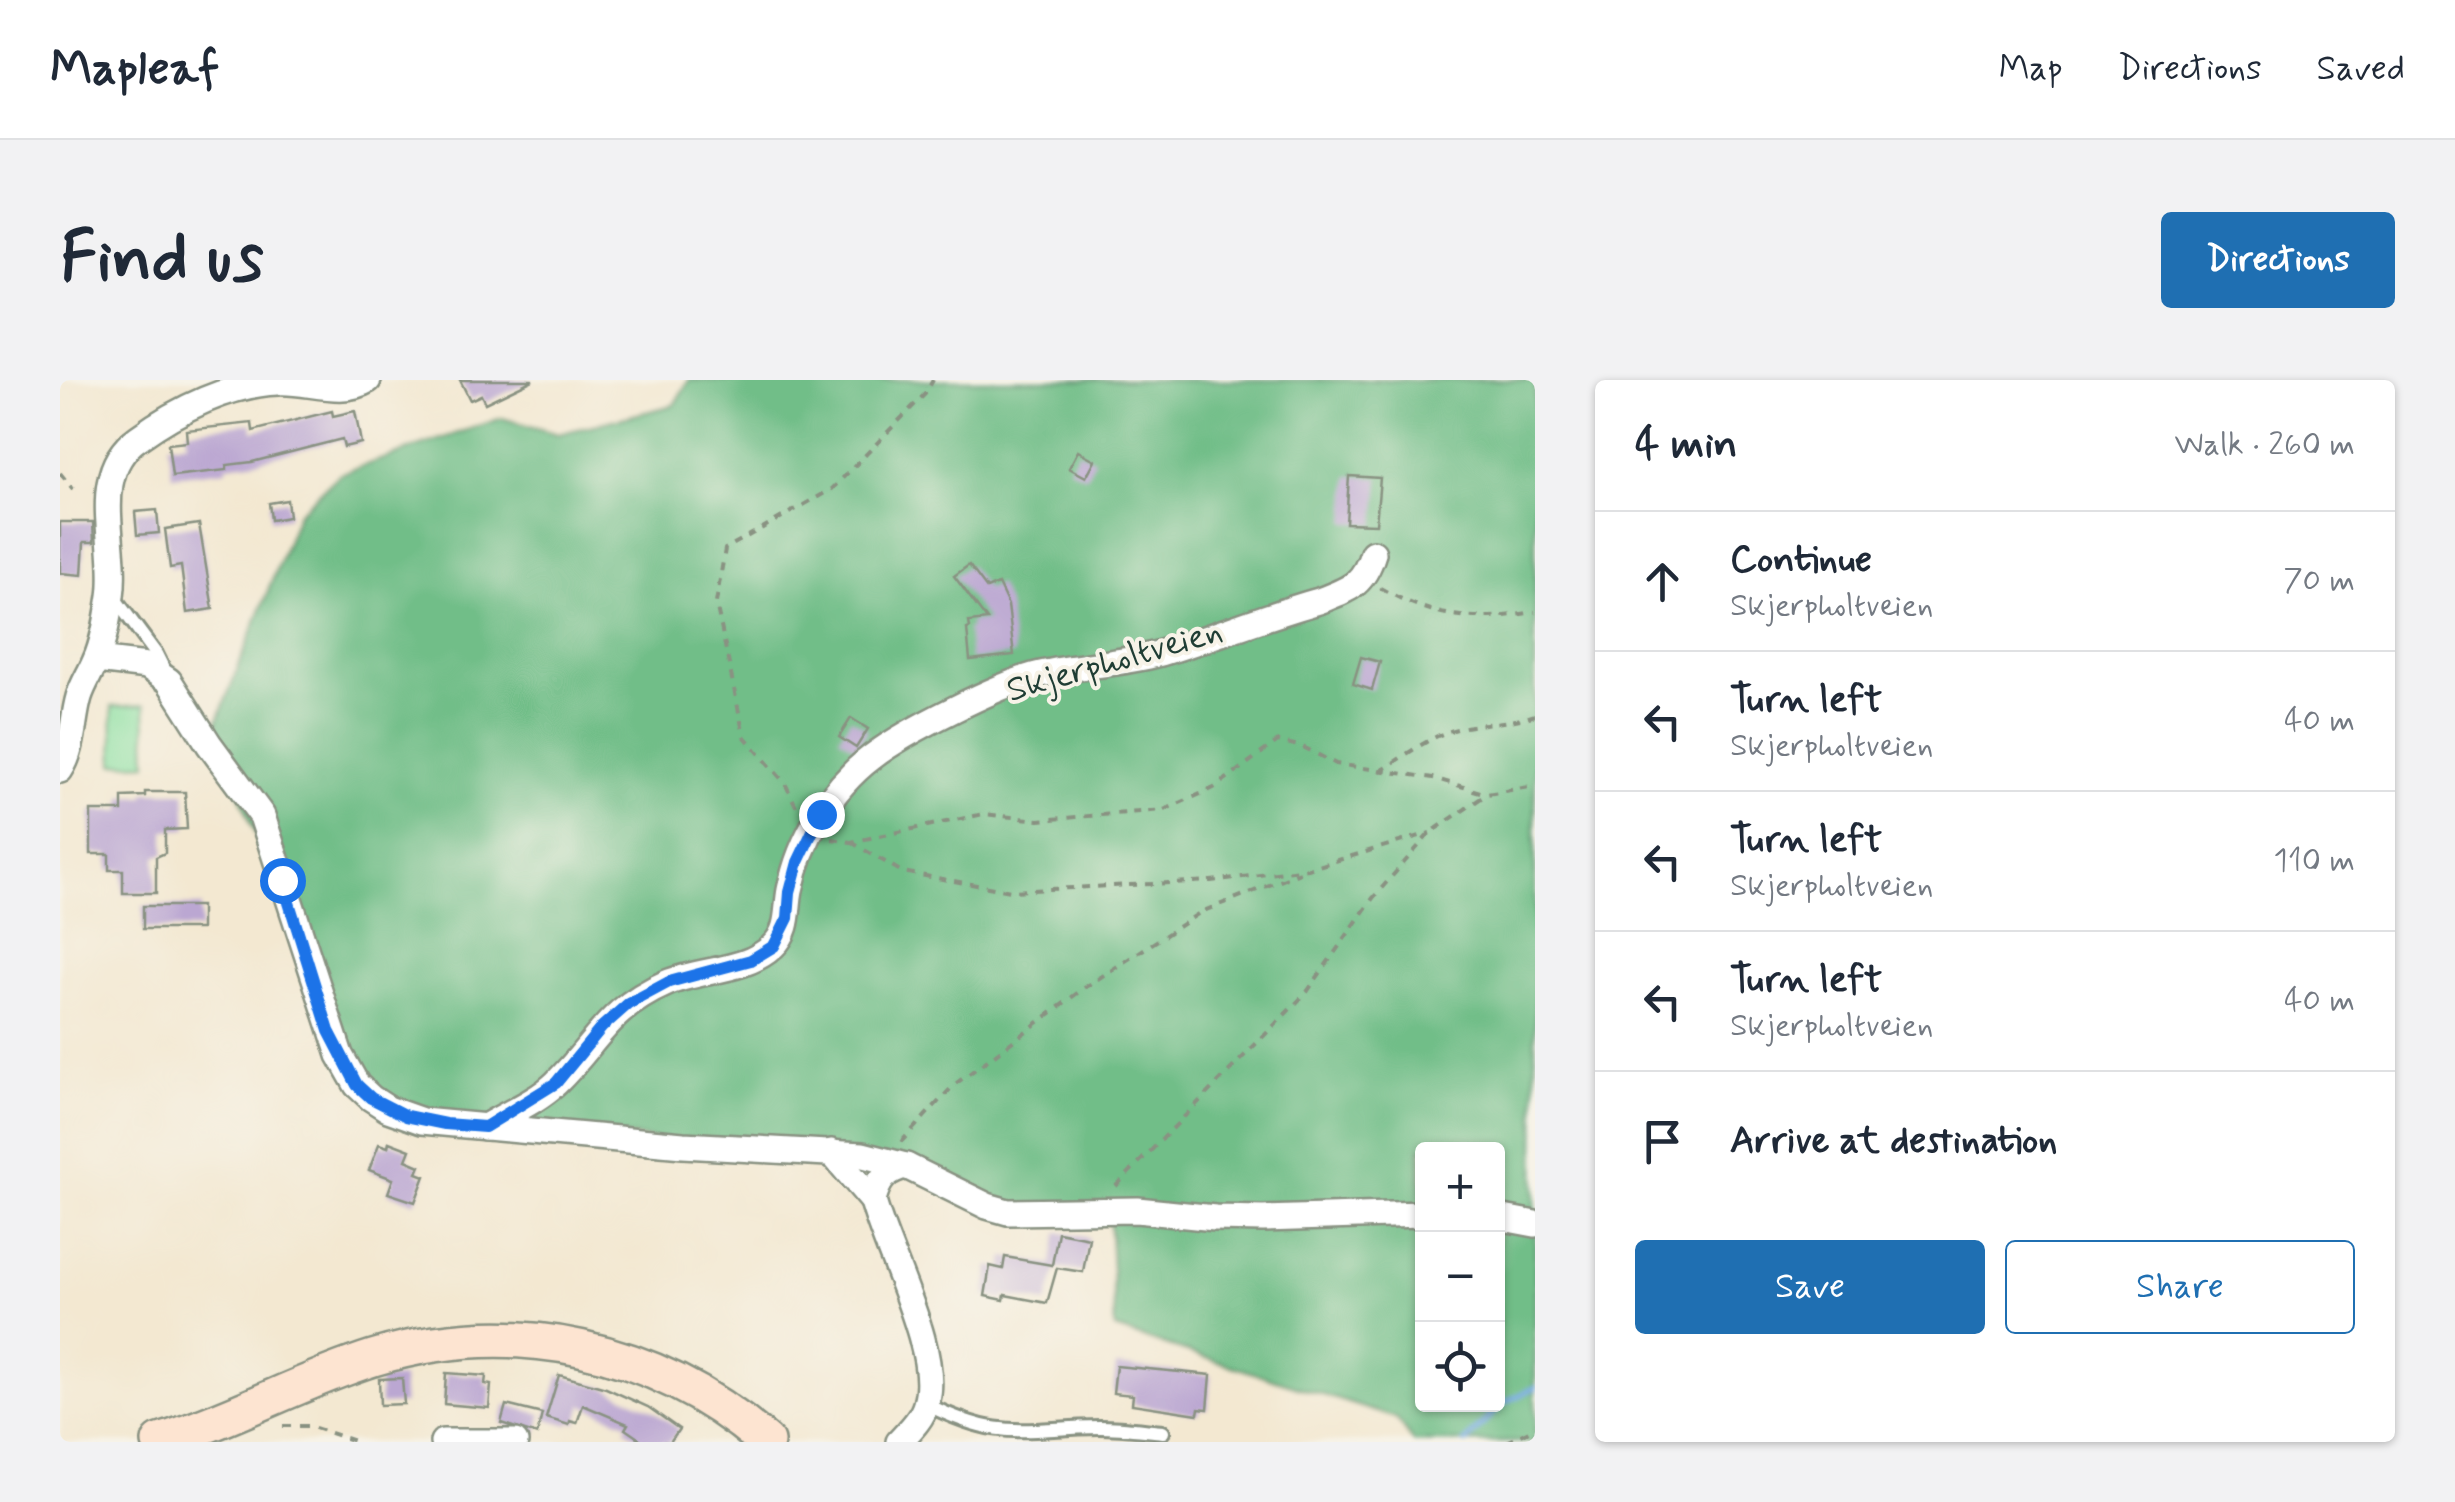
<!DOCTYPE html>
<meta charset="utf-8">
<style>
:root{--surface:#fff;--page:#f2f2f3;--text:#1f2937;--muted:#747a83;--line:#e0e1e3;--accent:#1f6fb2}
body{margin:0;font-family:Mynerve,sans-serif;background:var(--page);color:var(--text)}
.controls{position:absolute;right:30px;bottom:30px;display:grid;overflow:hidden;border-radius:10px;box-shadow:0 2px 8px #0004}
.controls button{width:90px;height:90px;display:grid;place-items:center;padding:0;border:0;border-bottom:2px solid var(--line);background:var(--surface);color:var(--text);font:50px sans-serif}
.stop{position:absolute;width:30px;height:30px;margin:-22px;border:8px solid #1a73e8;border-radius:50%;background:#fff}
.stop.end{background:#1a73e8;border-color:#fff;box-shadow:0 2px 10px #0008}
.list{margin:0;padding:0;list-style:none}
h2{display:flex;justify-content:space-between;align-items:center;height:130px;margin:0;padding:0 40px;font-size:42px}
h2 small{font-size:32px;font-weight:400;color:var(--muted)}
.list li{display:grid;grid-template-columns:65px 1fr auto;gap:30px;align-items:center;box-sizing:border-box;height:140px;padding:0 40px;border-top:2px solid var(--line)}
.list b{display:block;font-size:38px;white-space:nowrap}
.list p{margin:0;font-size:32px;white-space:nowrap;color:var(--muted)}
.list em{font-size:32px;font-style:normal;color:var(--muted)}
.actions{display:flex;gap:20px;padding:30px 40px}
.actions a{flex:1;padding:22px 0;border:2px solid var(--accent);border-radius:10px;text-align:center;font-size:35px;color:var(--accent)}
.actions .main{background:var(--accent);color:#fff}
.icon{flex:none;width:55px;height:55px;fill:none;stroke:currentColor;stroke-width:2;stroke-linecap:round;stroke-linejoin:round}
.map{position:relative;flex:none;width:1475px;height:1062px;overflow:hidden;border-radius:10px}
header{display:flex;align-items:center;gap:60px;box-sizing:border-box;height:140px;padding:0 50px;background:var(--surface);border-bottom:2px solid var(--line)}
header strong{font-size:48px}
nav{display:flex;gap:55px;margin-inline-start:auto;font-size:35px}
.intro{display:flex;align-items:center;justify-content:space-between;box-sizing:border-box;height:240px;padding:0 60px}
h1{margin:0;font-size:70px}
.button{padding:25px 45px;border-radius:10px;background:var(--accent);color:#fff;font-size:35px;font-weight:700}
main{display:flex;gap:60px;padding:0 60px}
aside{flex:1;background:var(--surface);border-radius:10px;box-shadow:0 2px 8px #0004}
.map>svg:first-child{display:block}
.green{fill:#8ce0a2;stroke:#568e6b;stroke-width:2.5}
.forest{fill:#71be88;stroke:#487e5e;stroke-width:2.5;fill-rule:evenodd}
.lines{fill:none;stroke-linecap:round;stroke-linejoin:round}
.stream{stroke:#70a8df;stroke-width:6}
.building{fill:#bba7d2}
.lane-casing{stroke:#899282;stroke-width:18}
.street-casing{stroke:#899282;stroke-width:30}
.secondary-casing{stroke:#899282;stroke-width:40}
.path{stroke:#899282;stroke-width:4;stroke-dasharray:8 8;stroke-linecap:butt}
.lane{stroke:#fff;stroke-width:12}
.street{stroke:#fff;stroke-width:25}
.secondary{stroke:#fde4d1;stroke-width:35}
.route{stroke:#1a73e8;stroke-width:12}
.labels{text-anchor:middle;stroke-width:8;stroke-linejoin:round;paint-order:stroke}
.street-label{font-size:35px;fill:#1f3d34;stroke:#f7f3e8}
</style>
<header>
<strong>Mapleaf</strong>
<nav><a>Map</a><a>Directions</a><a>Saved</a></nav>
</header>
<div class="intro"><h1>Find us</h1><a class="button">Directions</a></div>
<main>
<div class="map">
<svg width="1475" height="1062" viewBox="0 0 1475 1062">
<rect width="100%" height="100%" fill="#f7f3e8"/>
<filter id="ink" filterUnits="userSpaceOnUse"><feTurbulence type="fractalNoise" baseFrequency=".01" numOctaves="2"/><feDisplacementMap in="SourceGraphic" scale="20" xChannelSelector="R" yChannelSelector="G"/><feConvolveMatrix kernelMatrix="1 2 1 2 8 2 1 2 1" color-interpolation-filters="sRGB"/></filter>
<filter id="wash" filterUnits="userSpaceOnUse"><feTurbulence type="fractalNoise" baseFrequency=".0048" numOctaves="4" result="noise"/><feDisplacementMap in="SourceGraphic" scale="40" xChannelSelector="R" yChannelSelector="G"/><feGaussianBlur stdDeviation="2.25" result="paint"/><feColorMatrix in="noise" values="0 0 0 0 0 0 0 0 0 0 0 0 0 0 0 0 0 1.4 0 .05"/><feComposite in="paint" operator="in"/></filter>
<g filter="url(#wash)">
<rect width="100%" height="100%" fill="#f3e8d1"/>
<!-- green -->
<path class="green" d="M 85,325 L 87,383 L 54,384 L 52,327 Z"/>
<!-- forest -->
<path class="forest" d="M 629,0 L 1475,0 L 1475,1062 L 1354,1062 L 1336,1038 L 1055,949 L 1049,830 L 962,834 L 841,787 L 326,729 L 269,638 L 154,350 L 238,133 L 279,94 L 442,38 L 498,54 L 614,25 ZM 1362,769 L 1438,769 L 1438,1024 L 1362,1024 Z"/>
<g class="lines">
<!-- stream -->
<path class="stream" d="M 1406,1062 L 1443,1023 L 1475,1008"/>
</g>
<g id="blocks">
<!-- building -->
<g class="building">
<path d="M 400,0 L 473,0 L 425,23 L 421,15 L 410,20 Z"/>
<path d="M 272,31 L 273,36 L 295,31 L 301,63 L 284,67 L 282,59 L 192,82 L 167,85 L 167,90 L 112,96 L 108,64 L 127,62 L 126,50 L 192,43 L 193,51 Z"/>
<path d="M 1018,71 L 1035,80 L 1026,97 L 1009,88 Z"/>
<path d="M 1289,96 L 1320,98 L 1316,144 L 1286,143 Z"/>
<path d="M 227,120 L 229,137 L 211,140 L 209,123 Z"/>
<path d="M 97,130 L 99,153 L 77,155 L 75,132 Z"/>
<path d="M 0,142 L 33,142 L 34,162 L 24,162 L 22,195 L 0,193 Z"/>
<path d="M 139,144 L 153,229 L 127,233 L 121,186 L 110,188 L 105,149 Z"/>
<path d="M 909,185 L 927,209 L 938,204 L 948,225 L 954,275 L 910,280 L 907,249 L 910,248 L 909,242 L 927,240 L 894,196 Z"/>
<path d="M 1301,277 L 1320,282 L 1312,310 L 1293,304 Z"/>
<path d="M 791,338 L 808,349 L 796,368 L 779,357 Z"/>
<path d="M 85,412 L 125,412 L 127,449 L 105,450 L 105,473 L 96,477 L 96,513 L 63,513 L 63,490 L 49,490 L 49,474 L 31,474 L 31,431 L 62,431 L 62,417 L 85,416 Z"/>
<rect x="83" y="526" width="58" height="23"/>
<path d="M 329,762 L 350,770 L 346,780 L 360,786 L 357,793 L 365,796 L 355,822 L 328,813 L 333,799 L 309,790 L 319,764 L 328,767 Z"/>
<path d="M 998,852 L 1029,858 L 1023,892 L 997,888 L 987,923 L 945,915 L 944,920 L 925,916 L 930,886 L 943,889 L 945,877 L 992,885 Z"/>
<path d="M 1056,986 L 1151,995 L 1148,1029 L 1139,1028 L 1138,1034 L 1072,1024 L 1073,1015 L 1053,1013 Z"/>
<path d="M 386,993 L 426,996 L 425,1004 L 431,1005 L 429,1028 L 384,1024 Z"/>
<path d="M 499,995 L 546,1008 L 588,1027 L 619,1049 L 610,1062 L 584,1062 L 565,1049 L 568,1044 L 523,1025 L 517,1043 L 510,1041 L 509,1045 L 486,1038 Z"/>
<path d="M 342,998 L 344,1024 L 320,1025 L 319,999 Z"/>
<path d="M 446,1025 L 482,1034 L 477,1055 L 441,1043 Z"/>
</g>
</g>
</g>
<g filter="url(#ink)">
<use href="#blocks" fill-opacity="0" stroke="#899282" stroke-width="2.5"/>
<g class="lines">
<!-- lane casing -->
<g class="lane-casing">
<g id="lane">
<path d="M 53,216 L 96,274 L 106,294"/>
<path d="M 866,1024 C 942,1062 962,1048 1040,1047 C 1061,1047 1082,1050 1103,1052"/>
</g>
</g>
<!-- street casing -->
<g class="street-casing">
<g id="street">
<path d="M 37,280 L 87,286 L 109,301 L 149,364 L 202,436 L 280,675 L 297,705 L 311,718 L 328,729 L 362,741 L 623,765 L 803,775 L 846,786 L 927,826 L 948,832 L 1077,830 L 1155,838 L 1203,839 L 1362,834"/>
<path d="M 0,390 C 14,369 12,341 19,317 C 23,304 30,294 35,282 C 44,263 48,236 51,216 C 59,164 27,94 78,58 C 118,29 170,4 218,2 C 248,0 281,16 308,0"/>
<path d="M 425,747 C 448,733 476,722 496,703 C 539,661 546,630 607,603 C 640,589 686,592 713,566 C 730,550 726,530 730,510 C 740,459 771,408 812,377 C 846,351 941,303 981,294 C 1021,285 1061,284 1101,273 C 1154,257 1205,236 1259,221 C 1289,209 1303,206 1313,173"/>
<path d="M 771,772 L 813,821"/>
<path d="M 1438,837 L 1475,844"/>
<path d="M 383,1062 L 455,1062"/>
<path d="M 839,1062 C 849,1051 862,1039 866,1024 C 882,973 826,872 813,821 C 817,801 826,790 846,786"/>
</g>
</g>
<!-- secondary casing -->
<g class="secondary-casing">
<path id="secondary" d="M 100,1062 C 173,1039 240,1001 313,978 C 454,936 595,966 706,1062"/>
</g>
<!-- path -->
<g class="path">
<path d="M 0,93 L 13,109"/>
<path d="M 1320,208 C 1376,239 1412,242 1475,232"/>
<path d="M 1320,391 C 1344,377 1369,356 1397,349 C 1423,342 1449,344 1475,335"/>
<path d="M 736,426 L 725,403 L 684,356 L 656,223 L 665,169 L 772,109 L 865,14 L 873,0"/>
<path d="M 772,459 L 791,462 L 924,434 L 979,440 L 1104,430 L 1154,408 L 1218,361 L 1243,367 L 1276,384 L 1373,398 L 1427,414"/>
<path d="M 791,462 L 842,492 L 951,511 L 1151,501 L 1248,489 L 1370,453"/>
<path d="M 841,762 L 894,705 L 1027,606 L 1141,532 L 1240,493"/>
<path d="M 1056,806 L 1247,612 L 1313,518 L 1370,453 L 1427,414 L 1475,406"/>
<path d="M 223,1046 L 249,1046 L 298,1062"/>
<path d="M 1447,1062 L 1475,1048"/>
</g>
<!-- lane -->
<use href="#lane" class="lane"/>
<!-- street -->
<use href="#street" class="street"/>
<!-- secondary -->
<use href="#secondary" class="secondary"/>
</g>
</g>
<g class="lines" filter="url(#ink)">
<!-- route -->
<path class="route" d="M 222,500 L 269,651 L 297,705 L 311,718 L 346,736 L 385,744 L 425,747 L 496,703 L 542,647 L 568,624 L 609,602 L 691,580 L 714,566 L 728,538 L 730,512 L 738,482 L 761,434"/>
</g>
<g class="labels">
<!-- street labels -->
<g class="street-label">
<text transform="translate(1054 279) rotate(-16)" y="12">Skjerpholtveien</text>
</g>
</g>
</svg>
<div class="controls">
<button>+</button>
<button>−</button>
<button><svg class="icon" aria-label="locate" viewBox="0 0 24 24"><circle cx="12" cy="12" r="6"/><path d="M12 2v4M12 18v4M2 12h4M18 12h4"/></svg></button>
</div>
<div class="stop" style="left:222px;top:500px"></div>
<div class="stop end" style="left:761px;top:434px"></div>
</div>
<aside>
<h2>4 min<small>Walk · 260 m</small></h2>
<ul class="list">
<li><svg class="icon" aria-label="ahead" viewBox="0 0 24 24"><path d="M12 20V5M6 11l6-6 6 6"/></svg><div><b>Continue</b><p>Skjerpholtveien</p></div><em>70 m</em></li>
<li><svg class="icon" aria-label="left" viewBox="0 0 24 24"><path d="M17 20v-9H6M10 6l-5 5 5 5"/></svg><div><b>Turn left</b><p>Skjerpholtveien</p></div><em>40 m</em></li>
<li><svg class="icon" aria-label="left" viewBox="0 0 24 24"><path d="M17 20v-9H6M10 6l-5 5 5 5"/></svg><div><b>Turn left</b><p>Skjerpholtveien</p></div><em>110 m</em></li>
<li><svg class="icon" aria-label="left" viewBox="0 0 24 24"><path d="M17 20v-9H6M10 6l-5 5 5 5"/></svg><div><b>Turn left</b><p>Skjerpholtveien</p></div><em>40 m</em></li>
<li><svg class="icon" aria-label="arrive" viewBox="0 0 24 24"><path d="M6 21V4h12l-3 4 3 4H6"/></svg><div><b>Arrive at destination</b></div></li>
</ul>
<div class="actions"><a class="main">Save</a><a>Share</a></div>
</aside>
</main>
